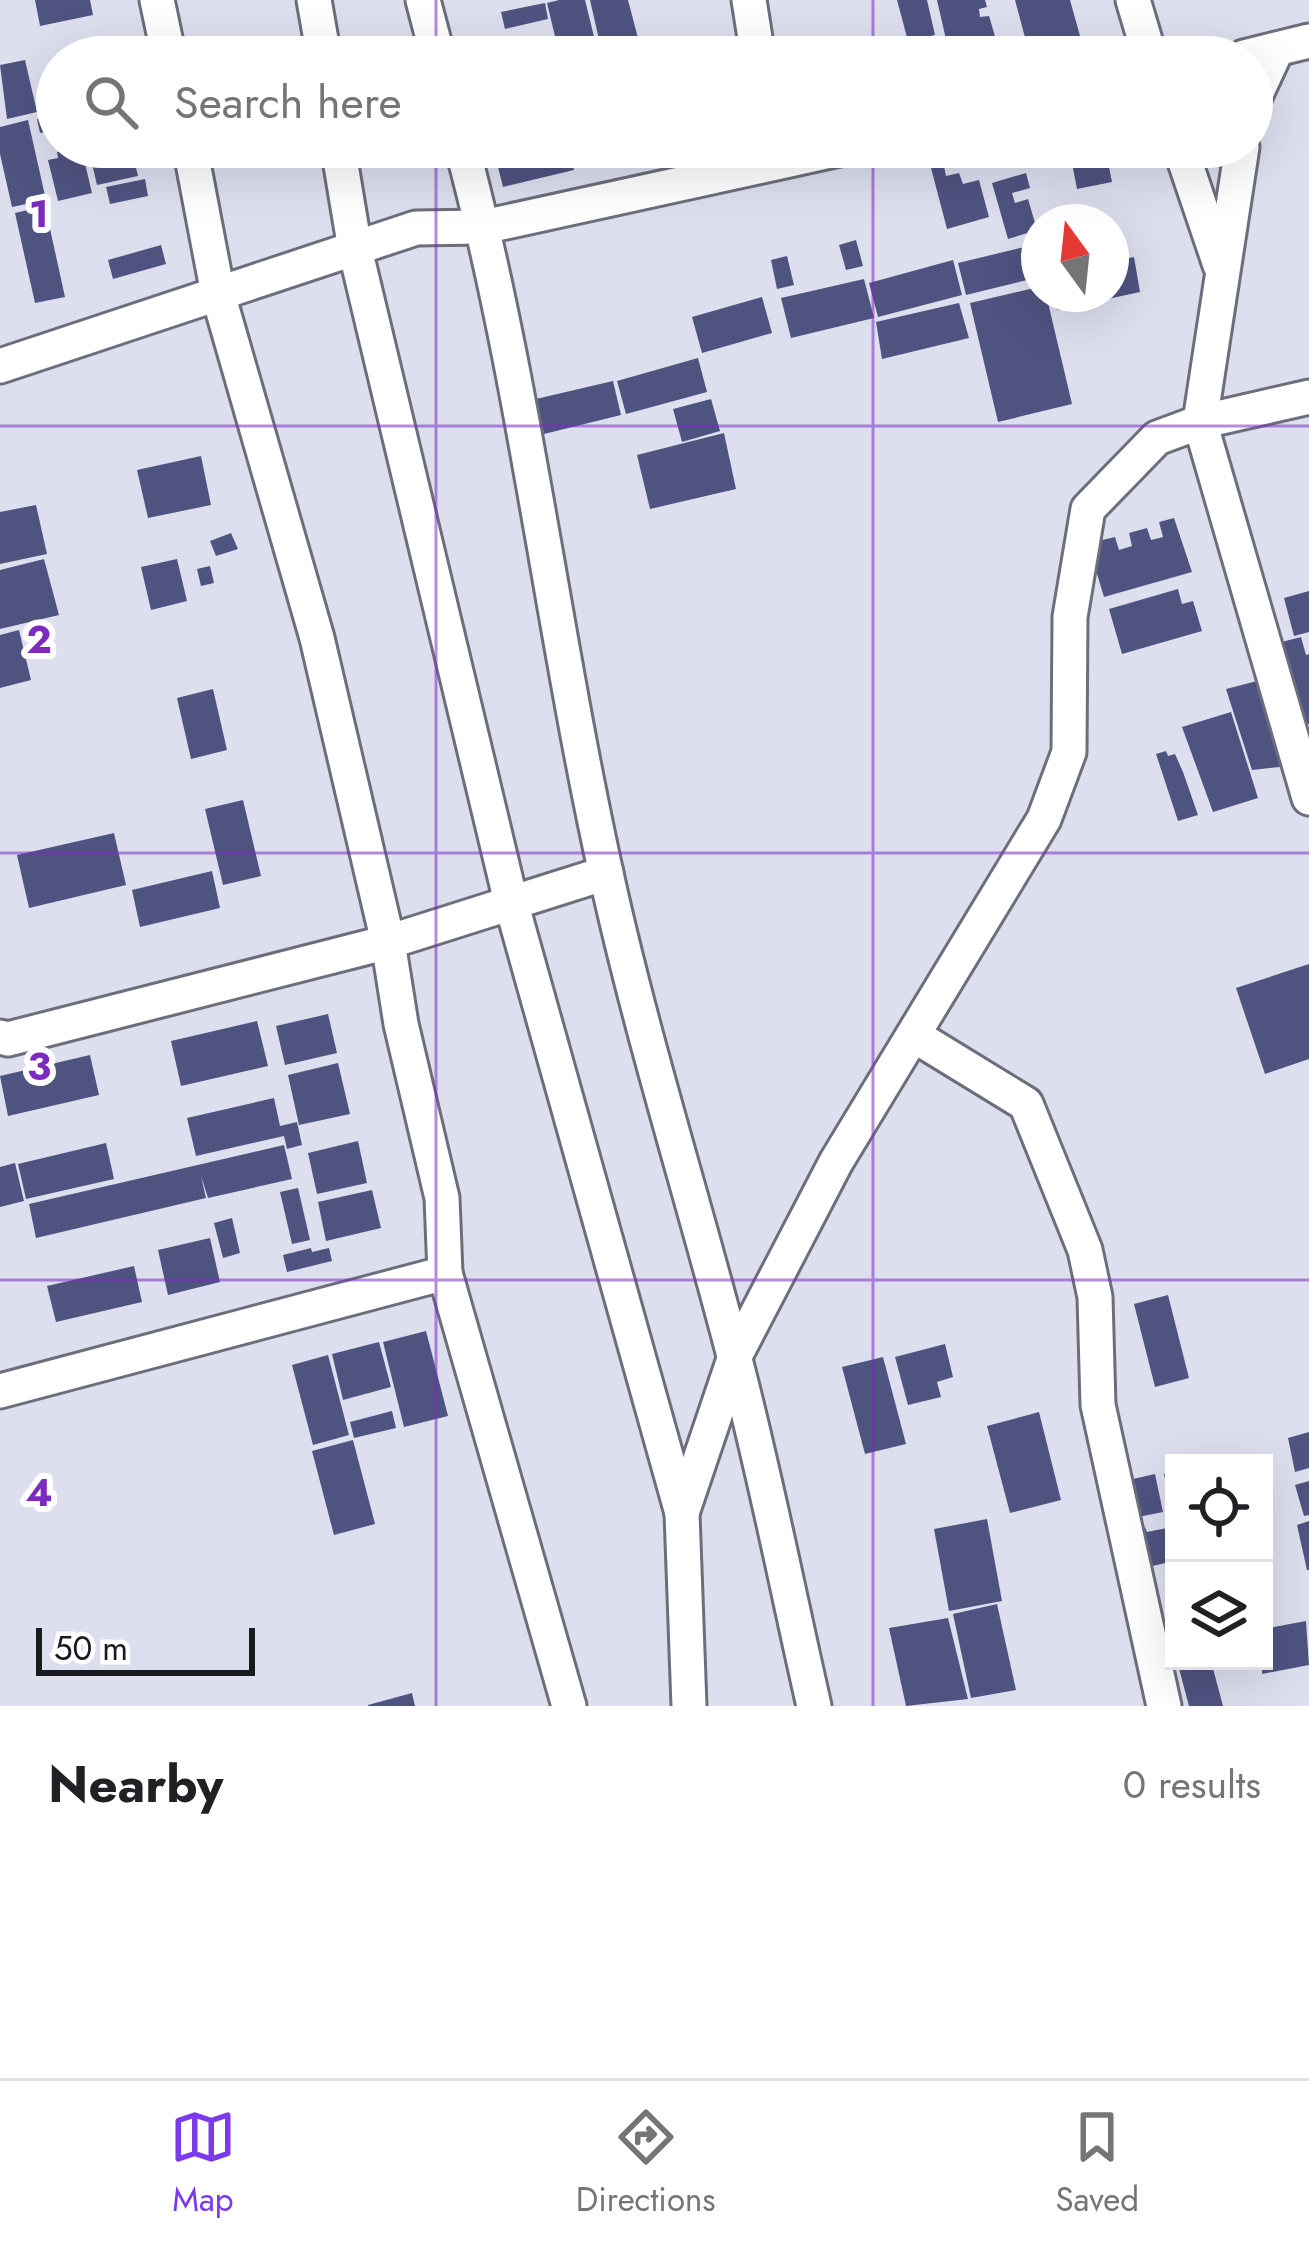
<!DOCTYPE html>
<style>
:root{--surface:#fff;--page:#f2f2f2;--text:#202124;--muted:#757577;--line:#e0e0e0;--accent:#7c3aed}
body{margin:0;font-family:Jost,sans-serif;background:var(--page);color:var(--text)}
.controls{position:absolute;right:36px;bottom:36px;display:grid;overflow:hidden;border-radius:0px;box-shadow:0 12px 48px #0002}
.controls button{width:108px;height:108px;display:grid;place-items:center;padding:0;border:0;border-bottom:3px solid var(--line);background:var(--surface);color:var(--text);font:60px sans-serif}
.compass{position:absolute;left:1021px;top:204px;width:108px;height:108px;border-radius:50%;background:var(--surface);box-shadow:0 12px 48px #0002;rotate:345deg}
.scale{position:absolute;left:36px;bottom:30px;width:219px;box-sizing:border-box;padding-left:12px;border:6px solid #191a20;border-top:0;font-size:33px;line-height:42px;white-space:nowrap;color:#191a20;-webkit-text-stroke:9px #fff;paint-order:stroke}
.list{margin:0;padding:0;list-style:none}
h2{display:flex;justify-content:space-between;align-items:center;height:156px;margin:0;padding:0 48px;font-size:51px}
h2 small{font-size:39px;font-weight:400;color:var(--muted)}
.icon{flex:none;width:66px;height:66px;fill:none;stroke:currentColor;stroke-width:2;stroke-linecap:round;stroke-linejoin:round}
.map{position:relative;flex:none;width:1309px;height:1706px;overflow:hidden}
.search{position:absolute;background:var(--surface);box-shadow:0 12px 48px #0002;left:36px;right:36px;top:36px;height:132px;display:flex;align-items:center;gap:30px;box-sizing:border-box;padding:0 42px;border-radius:66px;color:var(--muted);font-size:45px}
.sheet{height:372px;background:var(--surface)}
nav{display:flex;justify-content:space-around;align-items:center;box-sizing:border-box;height:168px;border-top:3px solid var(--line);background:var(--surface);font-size:33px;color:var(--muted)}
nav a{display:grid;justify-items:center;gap:6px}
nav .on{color:var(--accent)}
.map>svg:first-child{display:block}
.building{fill:#4f5380}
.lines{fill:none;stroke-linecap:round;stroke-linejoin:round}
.minor-casing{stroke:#6c6e7c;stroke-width:39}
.minor{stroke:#fff;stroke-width:33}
.grid{fill:none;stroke:#7b2cbf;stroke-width:3;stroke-opacity:0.55}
.grid-label{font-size:39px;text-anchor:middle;font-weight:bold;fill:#7b2cbf;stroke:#fff;stroke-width:12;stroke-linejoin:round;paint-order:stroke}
</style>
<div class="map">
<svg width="1309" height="1706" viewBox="0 0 1309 1706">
<rect width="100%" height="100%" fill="#dddfef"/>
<!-- building -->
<g class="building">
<path d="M 35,0 L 90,0 L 93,15 L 40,26 Z"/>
<path d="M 559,0 L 585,0 L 599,57 L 560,57 L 547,3 Z"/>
<path d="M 590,0 L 628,0 L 643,57 L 603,57 Z"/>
<path d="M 897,0 L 927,0 L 935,35 L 908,41 Z"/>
<path d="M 937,0 L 985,0 L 987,7 L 979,9 L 980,17 L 989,16 L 997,43 L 1004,44 L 1009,56 L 950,57 Z"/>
<path d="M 1015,0 L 1070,0 L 1082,43 L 1030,56 Z"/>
<path d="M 545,3 L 548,19 L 505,29 L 501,12 Z"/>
<path d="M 25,60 L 37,112 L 7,119 L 0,65 Z"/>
<path d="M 57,115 L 57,129 L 40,133 L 37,119 Z"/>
<path d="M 28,120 L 46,200 L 12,207 L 0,154 L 0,127 Z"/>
<path d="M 81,147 L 92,193 L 58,201 L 48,160 L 58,158 L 57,152 Z"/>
<path d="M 88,147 L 131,147 L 138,176 L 97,185 Z"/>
<path d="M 493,147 L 569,147 L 574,170 L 503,187 Z"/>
<path d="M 583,147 L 620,147 L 622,154 L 586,163 Z"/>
<path d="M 1069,147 L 1105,147 L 1112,182 L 1077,189 Z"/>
<path d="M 944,166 L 946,176 L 959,173 L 963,184 L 979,180 L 989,217 L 947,229 L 931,168 Z"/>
<path d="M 1026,173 L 1030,188 L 1012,193 L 1015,203 L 1028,199 L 1037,230 L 1008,239 L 992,183 Z"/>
<path d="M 145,179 L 148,196 L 110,204 L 106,187 Z"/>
<path d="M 45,206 L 65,297 L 35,303 L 15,213 Z"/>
<path d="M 856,240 L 863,266 L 846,270 L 839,245 Z"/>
<path d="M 1037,244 L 1039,277 L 966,295 L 958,263 Z"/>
<path d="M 161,245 L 166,264 L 113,279 L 108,260 Z"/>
<path d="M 787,256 L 794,285 L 777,289 L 771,260 Z"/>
<path d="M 1134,257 L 1140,292 L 1057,310 L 1053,294 L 1111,294 L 1111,262 Z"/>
<path d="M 953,260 L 962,295 L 878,317 L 869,283 Z"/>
<path d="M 864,279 L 874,318 L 791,338 L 781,298 Z"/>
<path d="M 1039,287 L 1039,294 L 1046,294 L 1072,404 L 998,422 L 970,303 Z"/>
<path d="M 762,297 L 772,333 L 702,353 L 692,317 Z"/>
<path d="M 959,303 L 969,338 L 882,359 L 876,322 Z"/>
<path d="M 698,358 L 707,392 L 626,414 L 617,381 Z"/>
<path d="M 613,381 L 621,415 L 544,434 L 536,399 Z"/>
<path d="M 711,399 L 720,431 L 682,442 L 673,409 Z"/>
<path d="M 724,433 L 736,489 L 650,509 L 637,455 Z"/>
<path d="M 201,456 L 211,505 L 148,518 L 137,470 Z"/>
<path d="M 36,505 L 47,554 L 0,564 L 0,512 Z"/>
<path d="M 1174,518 L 1192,572 L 1104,597 L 1092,557 L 1098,555 L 1094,542 L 1115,537 L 1119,550 L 1132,546 L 1129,533 L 1147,528 L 1151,540 L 1163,537 L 1159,522 Z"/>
<path d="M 231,533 L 238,549 L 216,556 L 210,541 Z"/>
<path d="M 44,559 L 59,615 L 0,629 L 0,570 Z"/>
<path d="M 177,559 L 187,601 L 151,610 L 141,567 Z"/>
<path d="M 210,566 L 214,583 L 201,586 L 197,569 Z"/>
<path d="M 1178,589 L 1182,604 L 1193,601 L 1202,631 L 1122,654 L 1109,609 Z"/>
<path d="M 1309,591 L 1309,632 L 1294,636 L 1284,598 Z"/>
<path d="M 19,630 L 31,680 L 0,688 L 0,635 Z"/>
<path d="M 1301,637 L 1306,655 L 1309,654 L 1309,724 L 1284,731 L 1262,647 Z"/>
<path d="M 1261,680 L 1289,766 L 1252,770 L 1226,689 Z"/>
<path d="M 213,689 L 227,750 L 191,759 L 177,698 Z"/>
<path d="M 1231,712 L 1258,798 L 1213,812 L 1182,727 Z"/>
<path d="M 1166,751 L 1168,756 L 1175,754 L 1183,772 L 1198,815 L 1178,821 L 1156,754 Z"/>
<path d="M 243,800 L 261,876 L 223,885 L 205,809 Z"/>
<path d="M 114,833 L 126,885 L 29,908 L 17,855 Z"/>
<path d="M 212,871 L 220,908 L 140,927 L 132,890 Z"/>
<path d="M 1309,964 L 1309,1059 L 1265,1074 L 1236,988 Z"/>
<path d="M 328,1014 L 337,1053 L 285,1065 L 276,1026 Z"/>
<path d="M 257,1021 L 268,1066 L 181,1086 L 171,1041 Z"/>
<path d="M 90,1055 L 99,1095 L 8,1116 L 0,1076 Z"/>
<path d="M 338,1063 L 350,1114 L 299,1125 L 288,1075 Z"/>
<path d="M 274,1098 L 280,1126 L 297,1122 L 302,1145 L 287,1149 L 284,1136 L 196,1156 L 187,1118 Z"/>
<path d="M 358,1141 L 367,1183 L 317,1194 L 308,1153 Z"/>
<path d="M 106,1143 L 114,1179 L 26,1199 L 18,1164 Z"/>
<path d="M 284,1145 L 292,1179 L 208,1198 L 201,1176 L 206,1198 L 36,1238 L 29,1204 Z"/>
<path d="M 15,1163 L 24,1201 L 0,1207 L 0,1167 Z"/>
<path d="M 298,1188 L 310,1240 L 292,1244 L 280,1192 Z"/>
<path d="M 372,1190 L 381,1228 L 326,1241 L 318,1202 Z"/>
<path d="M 232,1218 L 240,1253 L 223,1258 L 214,1223 Z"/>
<path d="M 210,1238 L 220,1282 L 168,1295 L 158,1250 Z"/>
<path d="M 311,1248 L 312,1252 L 329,1248 L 332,1261 L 287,1272 L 283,1255 Z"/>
<path d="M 134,1266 L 142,1302 L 56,1322 L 47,1286 Z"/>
<path d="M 1168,1295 L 1189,1378 L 1155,1387 L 1134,1304 Z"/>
<path d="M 426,1331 L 448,1416 L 404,1427 L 383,1342 Z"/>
<path d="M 379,1342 L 391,1387 L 343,1400 L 332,1354 Z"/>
<path d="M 945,1344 L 953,1377 L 937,1382 L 941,1397 L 908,1405 L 895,1357 Z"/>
<path d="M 328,1355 L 349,1435 L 313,1445 L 292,1365 Z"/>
<path d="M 883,1357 L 906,1444 L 865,1454 L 842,1367 Z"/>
<path d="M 392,1411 L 396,1428 L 354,1438 L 350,1422 Z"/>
<path d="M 1039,1412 L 1061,1500 L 1010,1513 L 987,1426 Z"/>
<path d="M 1309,1432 L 1309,1468 L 1295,1472 L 1288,1438 Z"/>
<path d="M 353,1440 L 375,1524 L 334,1535 L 312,1451 Z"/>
<path d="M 1174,1472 L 1174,1511 L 1172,1511 L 1164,1474 Z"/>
<path d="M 1155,1474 L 1163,1512 L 1128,1519 L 1120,1482 Z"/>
<path d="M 1309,1481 L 1309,1515 L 1304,1516 L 1295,1485 Z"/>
<path d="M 987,1519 L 1002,1601 L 949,1611 L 934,1529 Z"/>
<path d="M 1309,1521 L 1309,1570 L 1307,1570 L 1297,1525 Z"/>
<path d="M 1145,1527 L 1147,1532 L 1167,1528 L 1171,1543 L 1174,1543 L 1174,1561 L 1144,1568 L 1135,1530 Z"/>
<path d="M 997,1604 L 1016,1690 L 971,1698 L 953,1614 Z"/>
<path d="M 948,1618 L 968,1699 L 906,1706 L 889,1628 Z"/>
<path d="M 1306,1621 L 1309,1665 L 1262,1674 L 1264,1629 Z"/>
<path d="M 1177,1661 L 1211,1661 L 1223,1706 L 1189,1706 Z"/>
<path d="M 412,1693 L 415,1706 L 368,1706 L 368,1705 Z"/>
</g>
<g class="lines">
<!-- minor casing -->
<g class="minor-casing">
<g id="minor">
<path d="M 157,0 L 169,57"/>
<path d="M 314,0 L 324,57"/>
<path d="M 423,0 L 438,57"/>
<path d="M 749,0 L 758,57"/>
<path d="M 1133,0 L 1150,57"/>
<path d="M 1244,57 L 1309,41"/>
<path d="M 1252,103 L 1276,51"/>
<path d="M 190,147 L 218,294 L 317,638 L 388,942 L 401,1024 L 442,1198 L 445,1273 L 569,1706"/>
<path d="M 338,147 L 355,249 L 511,902 L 682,1513"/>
<path d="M 462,147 C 526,387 553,635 607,878 C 642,1037 692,1194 733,1352 C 764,1468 787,1588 814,1706"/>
<path d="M 1180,147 L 1220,265"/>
<path d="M 0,366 L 416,228 L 483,227 L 849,147"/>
<path d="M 1309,397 L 1200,422 L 1309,798"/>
<path d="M 915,1036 L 1026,1104 L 1085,1250 L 1095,1297 L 1098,1405 L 1164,1706"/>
<path d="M 0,1037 L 8,1039 L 388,942 L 606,873"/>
<path d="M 0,1391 L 445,1273"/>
<path d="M 689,1706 L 682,1513 L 735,1356 L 836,1162 L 1044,819 L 1069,752 L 1070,617 L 1088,509 L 1157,438 L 1200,422 L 1242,147"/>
</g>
</g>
<!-- minor -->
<use href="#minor" class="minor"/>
</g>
<!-- grid -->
<path class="grid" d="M 436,0 L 436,57M 873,0 L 873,57M 436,147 L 436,1706M 873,147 L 873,1706M 0,426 L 1309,426M 0,853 L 1309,853M 0,1280 L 1309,1280"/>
<g class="grid-label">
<text x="39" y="227">1</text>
<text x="39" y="653">2</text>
<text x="39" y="1080">3</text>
<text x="39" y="1506">4</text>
</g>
</svg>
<div class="controls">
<button><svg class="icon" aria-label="locate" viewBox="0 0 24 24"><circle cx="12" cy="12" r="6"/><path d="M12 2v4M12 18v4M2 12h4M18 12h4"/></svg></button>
<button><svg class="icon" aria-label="layers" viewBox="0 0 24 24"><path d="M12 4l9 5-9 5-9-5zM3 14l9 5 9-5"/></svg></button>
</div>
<svg class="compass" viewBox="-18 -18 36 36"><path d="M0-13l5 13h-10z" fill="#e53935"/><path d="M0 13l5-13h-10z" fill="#757577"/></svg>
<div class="scale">50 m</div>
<div class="search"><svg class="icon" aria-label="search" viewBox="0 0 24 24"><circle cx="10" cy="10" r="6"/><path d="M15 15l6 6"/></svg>Search here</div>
</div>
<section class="sheet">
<h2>Nearby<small>0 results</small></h2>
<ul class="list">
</ul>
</section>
<nav>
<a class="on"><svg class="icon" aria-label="map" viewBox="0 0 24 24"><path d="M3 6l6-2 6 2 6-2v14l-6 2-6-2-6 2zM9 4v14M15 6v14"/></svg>Map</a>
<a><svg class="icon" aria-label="directions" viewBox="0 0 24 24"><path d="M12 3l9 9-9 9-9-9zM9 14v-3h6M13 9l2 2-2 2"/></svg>Directions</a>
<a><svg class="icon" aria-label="saved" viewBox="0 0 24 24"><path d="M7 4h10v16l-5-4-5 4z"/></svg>Saved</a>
</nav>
